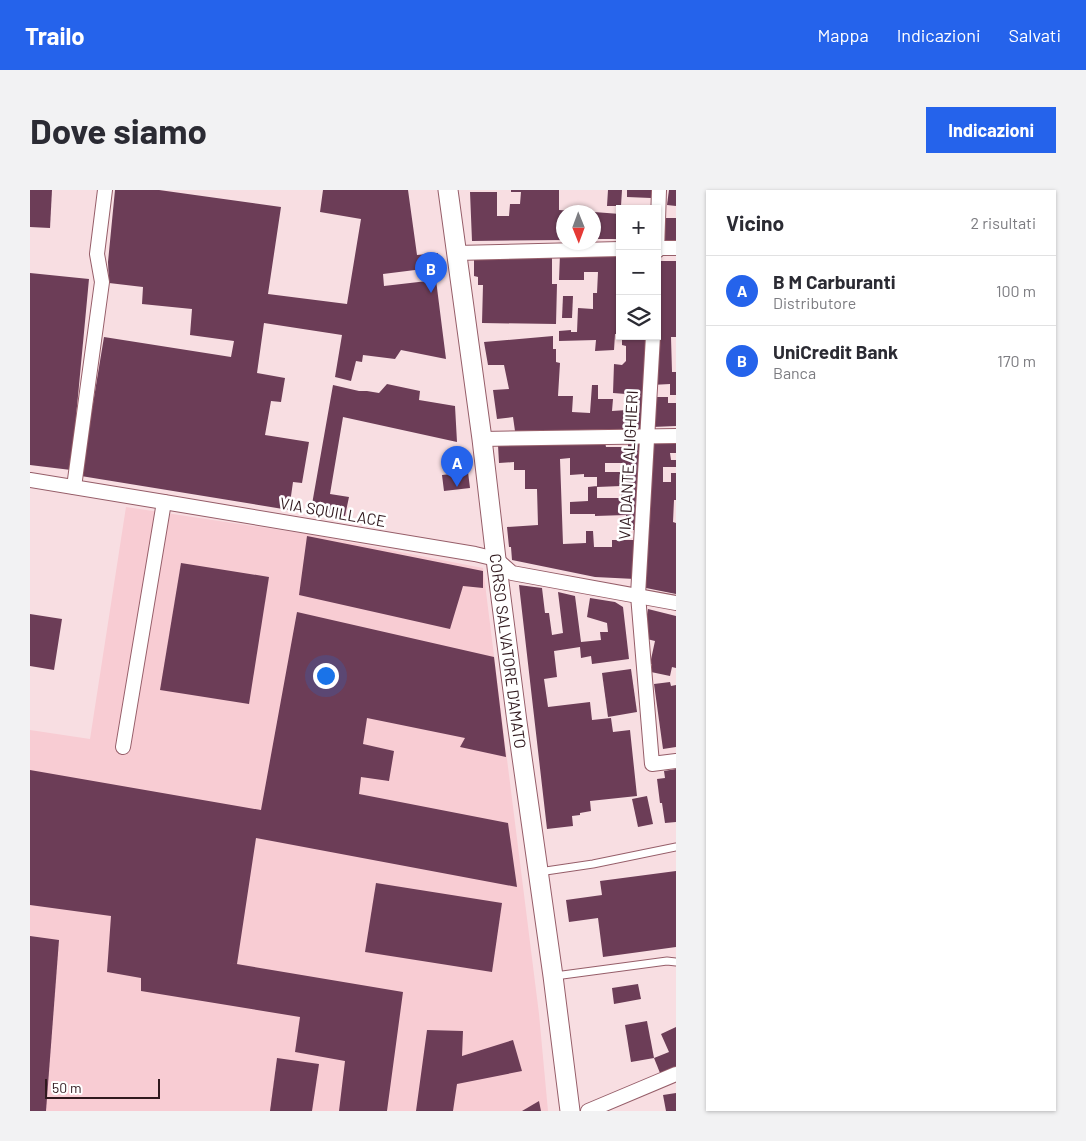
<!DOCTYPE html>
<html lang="it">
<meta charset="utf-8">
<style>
:root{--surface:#fff;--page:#f2f2f3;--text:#2b2b33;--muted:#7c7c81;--line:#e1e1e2;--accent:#2563eb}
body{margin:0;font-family:Barlow,sans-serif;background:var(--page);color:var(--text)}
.controls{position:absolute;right:15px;top:15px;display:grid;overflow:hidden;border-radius:0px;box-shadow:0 1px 4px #0004}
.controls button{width:45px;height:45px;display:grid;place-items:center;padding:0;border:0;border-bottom:1px solid var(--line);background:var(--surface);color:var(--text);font:25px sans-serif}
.compass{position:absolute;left:526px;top:15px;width:45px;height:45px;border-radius:50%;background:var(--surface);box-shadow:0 1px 4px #0004;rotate:179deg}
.scale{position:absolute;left:15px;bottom:12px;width:115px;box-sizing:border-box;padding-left:5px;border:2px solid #30191e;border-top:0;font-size:14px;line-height:18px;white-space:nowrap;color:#30191e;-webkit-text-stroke:4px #fff;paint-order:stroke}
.you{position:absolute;left:295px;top:485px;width:18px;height:18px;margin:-12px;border:4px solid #fff;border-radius:50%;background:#1a73e8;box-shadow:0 0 0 8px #1a73e833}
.badge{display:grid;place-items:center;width:32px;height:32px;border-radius:50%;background:var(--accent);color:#fff;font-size:16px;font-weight:700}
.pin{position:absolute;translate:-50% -41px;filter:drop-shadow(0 1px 2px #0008)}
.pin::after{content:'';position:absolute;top:26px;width:18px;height:15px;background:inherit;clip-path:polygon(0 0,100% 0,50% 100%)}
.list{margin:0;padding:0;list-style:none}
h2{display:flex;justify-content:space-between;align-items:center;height:65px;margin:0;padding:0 20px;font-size:21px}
h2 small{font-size:16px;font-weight:400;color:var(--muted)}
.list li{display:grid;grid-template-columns:32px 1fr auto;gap:15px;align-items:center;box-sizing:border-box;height:70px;padding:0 20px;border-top:1px solid var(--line)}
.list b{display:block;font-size:19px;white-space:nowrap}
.list p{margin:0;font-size:16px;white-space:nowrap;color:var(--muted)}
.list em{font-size:16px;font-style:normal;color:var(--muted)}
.icon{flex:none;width:28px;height:28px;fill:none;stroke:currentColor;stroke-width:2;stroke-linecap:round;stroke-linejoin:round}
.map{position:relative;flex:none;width:646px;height:921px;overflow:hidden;border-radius:0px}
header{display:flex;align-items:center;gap:30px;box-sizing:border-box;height:70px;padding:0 25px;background:var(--accent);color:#fff}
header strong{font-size:24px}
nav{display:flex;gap:28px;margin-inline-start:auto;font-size:18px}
.intro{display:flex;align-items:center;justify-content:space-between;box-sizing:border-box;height:120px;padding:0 30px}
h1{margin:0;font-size:35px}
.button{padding:12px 22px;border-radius:0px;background:var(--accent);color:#fff;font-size:18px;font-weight:700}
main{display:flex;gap:30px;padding:0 30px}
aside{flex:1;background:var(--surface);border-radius:0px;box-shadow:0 1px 4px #0004}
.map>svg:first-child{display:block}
.built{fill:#f8ccd3}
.building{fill:#6c3d57;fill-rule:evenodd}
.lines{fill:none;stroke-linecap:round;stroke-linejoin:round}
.lane-casing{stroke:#965e69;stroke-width:9}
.street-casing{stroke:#965e69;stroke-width:16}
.secondary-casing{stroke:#965e69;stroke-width:21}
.lane{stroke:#fff;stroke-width:7}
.street{stroke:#fff;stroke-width:14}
.secondary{stroke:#fff;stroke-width:19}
.labels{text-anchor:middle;stroke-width:5;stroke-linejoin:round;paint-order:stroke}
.street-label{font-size:16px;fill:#30191e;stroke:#fff}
</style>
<header>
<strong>Trailo</strong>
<nav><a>Mappa</a><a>Indicazioni</a><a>Salvati</a></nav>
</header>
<div class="intro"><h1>Dove siamo</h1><a class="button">Indicazioni</a></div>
<main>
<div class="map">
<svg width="646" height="921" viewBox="0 0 646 921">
<rect width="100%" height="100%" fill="#f8dee2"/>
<!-- built -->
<path class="built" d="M 96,317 L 277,344 L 453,378 L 509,824 L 518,921 L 0,921 L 0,540 L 60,549 Z"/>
<!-- building -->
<g class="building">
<path d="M 0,0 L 22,0 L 20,38 L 0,37 Z"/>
<path d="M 85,0 L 129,0 L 251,17 L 238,104 L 317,114 L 331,29 L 290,22 L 293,0 L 378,0 L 387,65 L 408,63 L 409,77 L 353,84 L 354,96 L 406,90 L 416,169 L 371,160 L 365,169 L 333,165 L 332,172 L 326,171 L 321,191 L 305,187 L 312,145 L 234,133 L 227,183 L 255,188 L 251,212 L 241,211 L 235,245 L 279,252 L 272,293 L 263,292 L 259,320 L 51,286 L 74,147 L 201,167 L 204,151 L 160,145 L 162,119 L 112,114 L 113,97 L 79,93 L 78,72 Z"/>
<path d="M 481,0 L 529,0 L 529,20 L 544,21 L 543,22 L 534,22 L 534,50 L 442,51 L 440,2 L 467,2 L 467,26 L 479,26 L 480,14 L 490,14 L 491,2 L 481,2 Z"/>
<path d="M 578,0 L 592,0 L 591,16 L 577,16 Z"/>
<path d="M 597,0 L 622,0 L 621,8 L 597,7 Z"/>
<path d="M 639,0 L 646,0 L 646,16 L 637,15 Z"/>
<path d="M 564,22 L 590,24 L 590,49 L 564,49 Z"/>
<rect x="633" y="28" width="13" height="25"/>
<path d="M 530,64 L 557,64 L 557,67 L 570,67 L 570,65 L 590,66 L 590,96 L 589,96 L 588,113 L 590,114 L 590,144 L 585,144 L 584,160 L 565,161 L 566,150 L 529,151 L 529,141 L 541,140 L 541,142 L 547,142 L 548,118 L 563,119 L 563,103 L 567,103 L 568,82 L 554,82 L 554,90 L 529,90 Z"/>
<path d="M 444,66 L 522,67 L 522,94 L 527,94 L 526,134 L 452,133 L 453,95 L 448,95 L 448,87 L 444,86 Z"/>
<path d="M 631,71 L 646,71 L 646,147 L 641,147 L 642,182 L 646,182 L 646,205 L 640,205 L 640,194 L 621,195 L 627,146 L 627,117 Z"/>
<path d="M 0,83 L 59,89 L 41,280 L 0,275 Z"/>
<path d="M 533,106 L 543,106 L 542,128 L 532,128 Z"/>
<path d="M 523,146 L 523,159 L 526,159 L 526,172 L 530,173 L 528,206 L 543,206 L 542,222 L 560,223 L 562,195 L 568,195 L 568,209 L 583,209 L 582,221 L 597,220 L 598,208 L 596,204 L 583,203 L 584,174 L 592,175 L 596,171 L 596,156 L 592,155 L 592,146 L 618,146 L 612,239 L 485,241 L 483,227 L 467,229 L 463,200 L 479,199 L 474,175 L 458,175 L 454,152 Z"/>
<path d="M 357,194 L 390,201 L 389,210 L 425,216 L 427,252 L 313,227 L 300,304 L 319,307 L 315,326 L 281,320 L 303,195 L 329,201 L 337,201 L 349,203 Z"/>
<path d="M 624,207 L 638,207 L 638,213 L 646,213 L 646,236 L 622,237 Z"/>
<path d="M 620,250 L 646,251 L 646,263 L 640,263 L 641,270 L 646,270 L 646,277 L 633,277 L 633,292 L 641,292 L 641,283 L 646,283 L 646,310 L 644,310 L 643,332 L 646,333 L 646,404 L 611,397 Z"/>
<path d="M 598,251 L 612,251 L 607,325 L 605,325 L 605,340 L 596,340 L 596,325 L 565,326 L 565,324 L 540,324 L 540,312 L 558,311 L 558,297 L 567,296 L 567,308 L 591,308 L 591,296 L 567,297 L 567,287 L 554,287 L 554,284 L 540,285 L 540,268 L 530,269 L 533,354 L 556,353 L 556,341 L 563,341 L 564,357 L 582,357 L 582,350 L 605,350 L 605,389 L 565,387 L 482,370 L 481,357 L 479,357 L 477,337 L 508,335 L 507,299 L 495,299 L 495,280 L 484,280 L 484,272 L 469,273 L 468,255 L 575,252 L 576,257 L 598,257 ZM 575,273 L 593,273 L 593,282 L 575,282 Z"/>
<path d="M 438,282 L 440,298 L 414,301 L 412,285 Z"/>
<path d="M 277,346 L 453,381 L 453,398 L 433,396 L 420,439 L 269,405 Z"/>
<path d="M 151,373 L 239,387 L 219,514 L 130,500 Z"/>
<path d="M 489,395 L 512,398 L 515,423 L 519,423 L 522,445 L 533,443 L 528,402 L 545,406 L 551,452 L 571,450 L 570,442 L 578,442 L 577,433 L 557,427 L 560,408 L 585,412 L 593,417 L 599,469 L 562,474 L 561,466 L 551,468 L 550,457 L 524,461 L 527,487 L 514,489 L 518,517 L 560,512 L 562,530 L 581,528 L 583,542 L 600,540 L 607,606 L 560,611 L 561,621 L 550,623 L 550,625 L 542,626 L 543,636 L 517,639 Z"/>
<path d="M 618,419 L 646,426 L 646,478 L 642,477 L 640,486 L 621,482 L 622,474 L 620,474 L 625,451 L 617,449 L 615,436 Z"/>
<path d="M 267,422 L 464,467 L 476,567 L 430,557 L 435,548 L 337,528 L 333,554 L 364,561 L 359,591 L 331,587 L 329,604 L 478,633 L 487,697 L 226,648 L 207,774 L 189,771 L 373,802 L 357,921 L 309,921 L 315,871 L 265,862 L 270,827 L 111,801 L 111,788 L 77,782 L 81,726 L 0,715 L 0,580 L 231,620 Z"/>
<path d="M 0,424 L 32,429 L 24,480 L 0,476 Z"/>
<path d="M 601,479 L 607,522 L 578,527 L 572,483 Z"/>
<path d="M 640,492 L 641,496 L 646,495 L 646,557 L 633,559 L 624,494 Z"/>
<path d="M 646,579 L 646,632 L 635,633 L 632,613 L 630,613 L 627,589 L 635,588 L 634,581 Z"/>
<path d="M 617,606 L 623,634 L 608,637 L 602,609 Z"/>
<path d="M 646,681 L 646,757 L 573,767 L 568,728 L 539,732 L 536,710 L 572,705 L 570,691 Z"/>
<path d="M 346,693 L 472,713 L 462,782 L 335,762 Z"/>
<path d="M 0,746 L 29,750 L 16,921 L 0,921 Z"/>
<path d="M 608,794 L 611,809 L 584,814 L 582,798 Z"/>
<path d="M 617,831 L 624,868 L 601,872 L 595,835 Z"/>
<path d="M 646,837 L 646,877 L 630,883 L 624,868 L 639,862 L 631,844 Z"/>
<path d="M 397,840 L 433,841 L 432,866 L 483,850 L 492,881 L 427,894 L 423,921 L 386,921 Z"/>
<path d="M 247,868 L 289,874 L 282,921 L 240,921 Z"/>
<path d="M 646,903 L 646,921 L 636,921 L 633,905 Z"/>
<path d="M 509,911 L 511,921 L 492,921 Z"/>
</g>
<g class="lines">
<!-- lane casing -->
<g class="lane-casing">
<g id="lane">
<path d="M 509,682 L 563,674 L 646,657"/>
<path d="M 525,786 L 637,771 L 646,772"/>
</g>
</g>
<!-- street casing -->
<g class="street-casing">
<g id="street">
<path d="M 627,58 L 646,58"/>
<path d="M 627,61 L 629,0"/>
<path d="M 426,63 L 590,59"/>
<path d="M 623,146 L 608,405 L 622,574 L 646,571"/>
<path d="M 452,249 L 646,246"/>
<path d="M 0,290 L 134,312 L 445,364 L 466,369 L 482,383 L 646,413"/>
<path d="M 44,297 L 72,92 L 67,64 L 75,0"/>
<path d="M 93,557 L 134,312"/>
<path d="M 558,921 L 646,884"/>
</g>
</g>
<!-- secondary casing -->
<g class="secondary-casing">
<g id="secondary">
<path id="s1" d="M 418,0 L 452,249 L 466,369 L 487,532 L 523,786 L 540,921"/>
</g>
</g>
<!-- lane -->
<use href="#lane" class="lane"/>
<!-- street -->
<use href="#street" class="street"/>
<!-- secondary -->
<use href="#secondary" class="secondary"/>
</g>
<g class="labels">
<!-- street labels -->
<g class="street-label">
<text transform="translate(598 275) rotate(-87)" y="6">VIA DANTE ALIGHIERI</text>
<text transform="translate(303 322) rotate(10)" y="6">VIA SQUILLACE</text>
<text dy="6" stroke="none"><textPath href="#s1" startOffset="465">CORSO SALVATORE D'AMATO</textPath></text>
</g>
</g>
</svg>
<div class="controls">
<button>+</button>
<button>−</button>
<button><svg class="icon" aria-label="layers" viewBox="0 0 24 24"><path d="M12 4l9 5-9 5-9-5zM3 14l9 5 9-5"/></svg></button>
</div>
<svg class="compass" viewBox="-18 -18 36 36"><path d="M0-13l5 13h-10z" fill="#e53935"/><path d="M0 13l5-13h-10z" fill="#7c7c81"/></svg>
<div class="scale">50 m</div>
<div class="you"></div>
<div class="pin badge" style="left:427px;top:297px">A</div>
<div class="pin badge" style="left:401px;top:103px">B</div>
</div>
<aside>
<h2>Vicino<small>2 risultati</small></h2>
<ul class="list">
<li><span class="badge">A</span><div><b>B M Carburanti</b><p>Distributore</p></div><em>100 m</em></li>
<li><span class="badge">B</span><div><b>UniCredit Bank</b><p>Banca</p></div><em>170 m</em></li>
</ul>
</aside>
</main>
